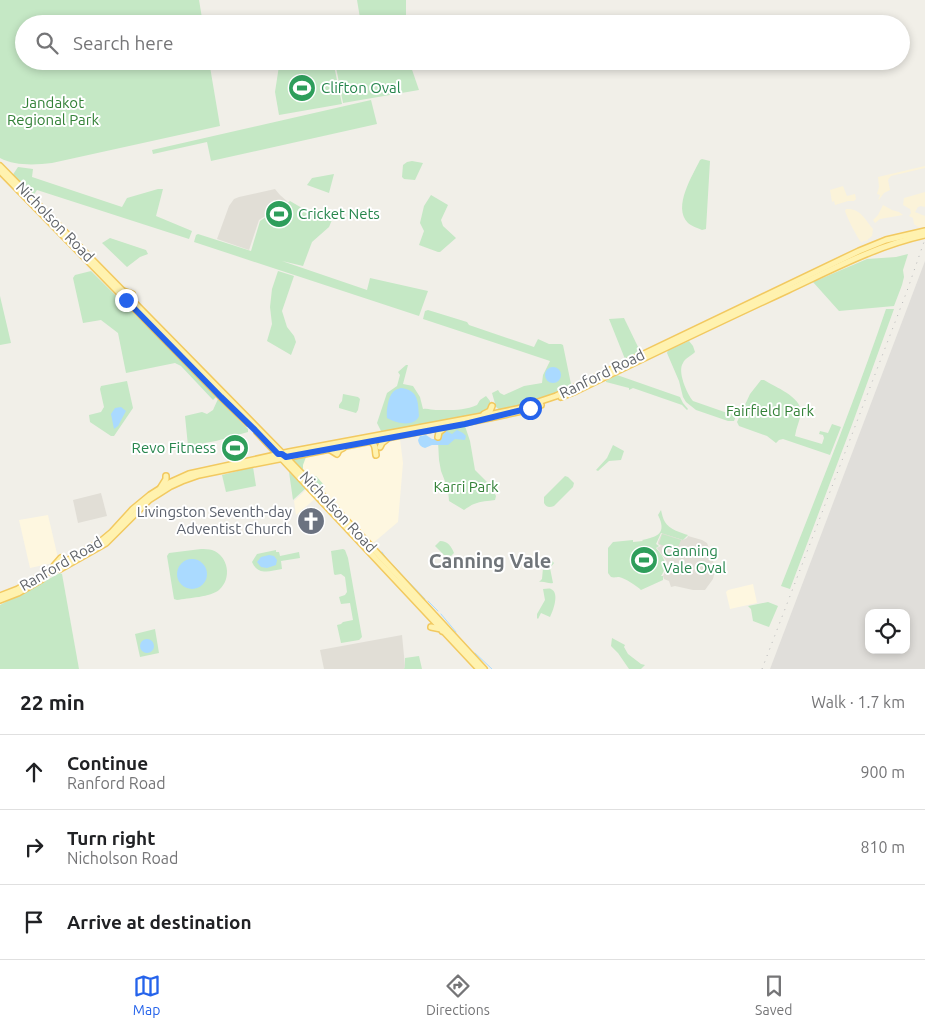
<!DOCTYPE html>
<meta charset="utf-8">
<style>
:root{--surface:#fff;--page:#f6f6f6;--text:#202124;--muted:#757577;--line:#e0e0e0;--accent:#2563eb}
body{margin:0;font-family:Ubuntu,sans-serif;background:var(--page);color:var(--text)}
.controls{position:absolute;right:15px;bottom:15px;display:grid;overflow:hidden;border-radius:10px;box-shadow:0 2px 8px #0003}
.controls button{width:45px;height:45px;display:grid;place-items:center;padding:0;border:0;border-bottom:1px solid var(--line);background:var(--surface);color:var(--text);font:25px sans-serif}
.stop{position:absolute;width:15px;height:15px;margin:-11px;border:4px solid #2563eb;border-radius:50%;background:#fff}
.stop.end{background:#2563eb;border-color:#fff;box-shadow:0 1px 5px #0008}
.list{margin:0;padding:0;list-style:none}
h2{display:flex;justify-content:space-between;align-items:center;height:65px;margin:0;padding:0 20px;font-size:21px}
h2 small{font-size:16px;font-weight:400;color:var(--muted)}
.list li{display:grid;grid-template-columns:32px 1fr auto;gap:15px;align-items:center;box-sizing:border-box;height:75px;padding:0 20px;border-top:1px solid var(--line)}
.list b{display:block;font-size:19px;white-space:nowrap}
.list p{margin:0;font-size:16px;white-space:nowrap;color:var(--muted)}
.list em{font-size:16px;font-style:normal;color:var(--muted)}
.icon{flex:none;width:28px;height:28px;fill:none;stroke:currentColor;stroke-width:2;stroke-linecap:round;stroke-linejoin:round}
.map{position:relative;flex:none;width:925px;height:669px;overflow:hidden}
.search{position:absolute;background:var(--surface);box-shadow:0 2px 8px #0003;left:15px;right:15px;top:15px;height:55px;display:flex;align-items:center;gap:12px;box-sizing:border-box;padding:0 18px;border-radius:28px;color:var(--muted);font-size:19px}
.sheet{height:290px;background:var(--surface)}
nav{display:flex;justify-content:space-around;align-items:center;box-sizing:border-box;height:70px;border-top:1px solid var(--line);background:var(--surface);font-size:14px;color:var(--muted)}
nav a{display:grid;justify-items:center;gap:2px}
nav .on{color:var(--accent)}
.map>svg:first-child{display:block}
.commercial{fill:#fef7e0}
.industrial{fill:#e0deda;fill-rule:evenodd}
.education{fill:#e1ded6}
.green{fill:#c5e8c5}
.sand{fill:#fbf3d9}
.water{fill:#aadaff}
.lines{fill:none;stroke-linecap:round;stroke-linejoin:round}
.stream{stroke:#aadaff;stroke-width:1}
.primary-casing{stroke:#f2c960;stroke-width:8}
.primary{stroke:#fff2af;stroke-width:5}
.rail{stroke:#b6b7b8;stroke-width:1;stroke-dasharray:1 6;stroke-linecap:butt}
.route{stroke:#2563eb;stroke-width:6}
.labels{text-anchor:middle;stroke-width:4;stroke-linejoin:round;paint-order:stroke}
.leisure-label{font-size:15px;fill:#27864d;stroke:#fff;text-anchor:start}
.park-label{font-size:15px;fill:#348238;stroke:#fff}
.street-label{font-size:15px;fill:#5f6368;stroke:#fff}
.worship-label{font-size:15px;fill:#5b616d;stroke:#fff;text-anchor:end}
.district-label{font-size:20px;font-weight:bold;fill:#70757a;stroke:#fff}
</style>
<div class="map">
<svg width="925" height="669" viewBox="0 0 925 669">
<rect width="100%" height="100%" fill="#f1efe8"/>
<!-- commercial -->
<g class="commercial">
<path d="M 400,439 L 403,463 L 398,522 L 372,544 L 291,459 L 371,444 L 373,446 L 382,445 L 385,443 Z"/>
<path d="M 307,489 L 316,498 L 296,515 L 294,501 Z"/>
<path d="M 48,515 L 58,558 L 53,563 L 30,568 L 19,520 Z"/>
<path d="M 753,584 L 757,603 L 730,609 L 726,592 L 728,590 Z"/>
</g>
<!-- industrial -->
<path class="industrial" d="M 925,261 L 925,669 L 770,669 L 908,306 ZM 869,613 L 906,613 L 906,650 L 869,650 Z"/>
<!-- education -->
<g class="education">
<path d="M 275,189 L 280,195 L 288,202 L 259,220 L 249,250 L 217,239 L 229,206 L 234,199 L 239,197 Z"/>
<path d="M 101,493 L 107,516 L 78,523 L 73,500 Z"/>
<path d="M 662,533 L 683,540 L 687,538 L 688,536 L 702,540 L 707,543 L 712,556 L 715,571 L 713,579 L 705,590 L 693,590 L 675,586 L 671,587 L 669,581 L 664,579 L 663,576 L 666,570 L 667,562 L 657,548 L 661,546 L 658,544 L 658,542 Z"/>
<path d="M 402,635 L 405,666 L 404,669 L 324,669 L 320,650 Z"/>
</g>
<!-- green -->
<g class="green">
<path d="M 0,0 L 199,0 L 203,24 L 24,24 L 24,61 L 209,61 L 220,126 L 52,163 C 35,165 15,166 0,158 Z"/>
<path d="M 357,0 L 406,0 L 406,24 L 361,24 Z"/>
<path d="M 306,61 L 333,61 L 342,104 L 279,115 L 275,92 L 279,66 Z"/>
<path d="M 340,61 L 409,61 L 419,90 L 343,103 L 335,62 Z"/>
<path d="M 371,100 L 377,124 L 211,161 L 207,142 L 153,154 L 152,150 Z"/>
<path d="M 702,159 L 710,161 L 706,229 L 702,230 C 698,228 691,226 688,223 C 672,207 693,175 700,160 Z"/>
<path d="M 412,161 L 423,163 L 415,180 L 404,179 L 402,177 L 403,165 L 407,162 Z"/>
<path d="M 18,167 L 33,169 L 32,177 L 122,207 L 127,198 L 158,189 L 163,189 L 156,216 L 192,231 L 189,239 L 37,190 L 33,196 L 12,176 Z"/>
<path d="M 334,174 L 329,193 L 307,185 L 312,178 Z"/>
<path d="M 431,195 L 448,205 L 441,220 L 443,226 L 456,238 L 440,252 L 438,252 L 419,245 L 424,231 L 420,223 L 424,206 Z"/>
<path d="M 290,201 L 302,208 L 332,220 L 329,227 L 312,242 L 303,266 L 282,261 L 367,290 L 370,278 L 428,291 L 419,316 L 194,242 L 196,235 L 198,234 L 251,251 L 260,221 Z"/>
<path d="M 110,238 L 146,250 L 148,254 L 140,257 L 127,267 L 102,243 Z"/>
<path d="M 908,254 L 903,270 L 904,277 L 902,285 L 894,306 L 839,311 L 813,282 L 867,259 L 896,257 Z"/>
<path d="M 91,271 L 217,396 L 213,400 L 181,366 L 175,363 L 126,373 L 118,333 L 101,320 L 83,323 L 73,278 L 75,275 Z"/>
<path d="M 278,271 L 294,276 L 282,311 L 287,327 L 294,336 L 296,342 L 291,355 L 267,341 L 272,324 L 270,307 L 272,289 Z"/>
<path d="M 0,296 L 11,343 L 0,345 Z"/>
<path d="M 886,309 L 894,309 L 853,422 L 790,589 L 781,586 C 817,494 854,403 886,309 Z"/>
<path d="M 428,310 L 467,322 L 469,325 L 534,347 L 538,339 L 549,344 L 561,344 L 563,345 L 571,384 C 563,394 515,406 500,410 L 496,407 L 492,393 L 498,390 L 500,393 L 504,395 L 524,386 L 542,383 L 543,375 L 550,361 L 423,319 L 425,311 Z"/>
<path d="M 624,318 L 640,351 L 625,359 L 609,319 Z"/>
<path d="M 689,341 L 693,346 L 695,352 C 691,356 685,358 683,363 C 677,371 687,394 693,401 L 736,416 L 734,421 L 728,421 L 696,410 L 686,402 L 683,397 L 679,381 L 667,353 L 668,350 Z"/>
<path d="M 406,365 L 408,365 L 403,384 L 413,386 L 420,397 L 423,409 C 428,408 431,410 436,410 C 449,410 464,411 477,405 L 480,400 L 486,396 L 490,401 L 490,409 L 485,413 L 403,429 L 381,431 L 377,423 L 387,393 L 397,386 L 400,375 L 398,372 Z"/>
<path d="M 617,375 L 680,397 L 683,403 L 688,409 L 687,410 L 682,405 L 633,388 L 629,390 L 629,388 L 606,382 L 606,381 Z"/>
<path d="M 761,380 L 764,380 C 775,387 802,397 801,413 C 800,420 796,428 795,436 L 822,444 L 824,438 L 823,435 L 819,434 L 820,431 L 828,433 L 832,424 L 841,427 L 830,455 L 783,439 L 779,440 L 776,443 L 767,436 L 739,426 L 737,422 L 750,394 Z"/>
<path d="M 127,381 L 133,408 L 114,436 L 111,436 L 90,422 L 89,415 L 101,412 L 104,407 L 100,389 L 101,386 Z"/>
<path d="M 343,394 L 358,397 L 360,399 L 358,410 L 356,413 L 339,408 L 339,405 L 342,401 Z"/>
<path d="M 218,399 L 248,429 L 248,432 L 216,441 L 188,446 L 185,416 L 202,412 L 207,414 L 213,410 Z"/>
<path d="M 465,426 L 470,441 L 475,470 L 491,486 L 496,496 L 495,500 C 488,501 481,501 474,504 C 471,505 467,508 464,510 L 449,501 L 448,489 L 441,471 L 439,460 L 438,441 L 440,433 L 444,430 Z"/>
<path d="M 613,445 L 624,451 L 621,460 L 609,461 L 598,471 L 596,470 L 607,458 Z"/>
<path d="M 332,451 L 335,455 L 334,457 L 332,452 L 306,457 L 303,465 L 303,469 L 312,479 L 316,476 L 325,486 L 324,490 L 321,490 L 293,463 L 293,459 Z"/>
<path d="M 253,467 L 256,486 L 226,492 L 222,475 Z"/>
<path d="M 289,472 L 306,488 L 293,500 Z"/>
<path d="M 565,476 L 568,477 L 574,483 L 573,487 L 554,506 C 549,508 546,507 544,503 L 544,497 Z"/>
<path d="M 661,510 C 662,514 663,519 665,522 C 669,529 681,533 688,535 L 683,540 L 661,533 L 656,544 L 659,546 L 656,548 C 664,557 669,565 661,576 L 663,576 L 663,580 L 641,590 C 637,586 625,578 619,577 C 617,577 614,578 611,577 L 608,573 L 608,548 L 613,542 L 633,540 L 633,542 L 643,541 L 642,540 C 658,537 667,533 658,515 Z"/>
<path d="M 662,534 L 681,540 L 677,550 L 659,544 Z"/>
<path d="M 440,541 C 448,541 451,546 454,553 L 448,559 L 435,546 Z"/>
<path d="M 201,549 C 204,549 209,549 212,550 C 229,556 232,579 219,590 C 211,597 188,598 177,600 L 174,599 L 167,556 L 169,553 Z"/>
<path d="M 343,549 L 345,550 L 348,558 L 362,637 L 359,640 L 341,643 L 337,625 L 341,624 L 343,622 L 353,620 L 350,603 L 341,604 L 339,597 L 345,595 L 347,592 L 345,577 L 341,574 L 335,575 L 334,574 L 331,551 Z"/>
<path d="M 276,550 L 276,552 L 279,552 L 280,556 L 299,552 L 300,558 L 281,561 L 282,569 C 270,571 258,576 252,562 L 257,554 Z"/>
<path d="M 536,560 L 542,564 L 552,561 L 554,563 L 550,568 L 553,583 C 548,584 545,581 539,582 L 542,579 L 543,568 L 535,561 Z"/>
<path d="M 60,573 L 62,574 L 79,669 L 0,669 L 0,605 Z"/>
<path d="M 543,589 C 546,589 549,588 551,589 C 560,593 553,611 550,617 L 541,613 L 538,619 L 537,618 L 537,614 L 545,600 Z"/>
<path d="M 768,602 L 778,606 L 769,627 L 753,621 L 751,609 L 748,606 Z"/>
<path d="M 155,629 L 159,653 L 140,657 L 135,634 Z"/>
<path d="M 612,638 L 625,645 L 624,647 L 628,654 L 641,664 L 645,665 L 641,669 L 629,669 L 618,653 L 611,646 Z"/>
<path d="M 419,656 L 422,669 L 404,669 L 405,666 L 405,658 Z"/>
</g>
<!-- sand -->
<g class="sand">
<path d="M 925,166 L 925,168 L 891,176 L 888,180 L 890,190 L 884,193 L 878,201 L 880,195 L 877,194 L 879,187 L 878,177 Z"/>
<path d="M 843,186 L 847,196 L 855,194 L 856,199 L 854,201 L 848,201 L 835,205 L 834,201 L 832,202 L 830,190 Z"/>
<path d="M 925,192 L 925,207 L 921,206 L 918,207 L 915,212 L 925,216 L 925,227 L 918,227 L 914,224 L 913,218 L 909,216 L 911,213 L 910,209 L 903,205 L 904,198 Z"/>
<path d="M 883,205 L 892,210 L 899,212 L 903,215 L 880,219 L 875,223 L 873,220 L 878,215 Z"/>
<path d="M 846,209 C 860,208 865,219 873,229 L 872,236 L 866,241 L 863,241 L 862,243 C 857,238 847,217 845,211 Z"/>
</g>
<!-- water -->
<g class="water">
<circle cx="553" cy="375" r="8"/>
<path d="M 401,388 C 419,390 418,403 419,416 C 414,428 396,423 387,418 C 386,411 388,397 393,392 C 396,389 398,389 401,388 Z"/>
<path d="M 121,407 L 126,411 L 118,426 L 114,429 L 111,414 L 115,408 Z"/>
<path d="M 457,430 L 463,433 L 466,436 L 465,440 L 455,439 L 448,445 L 432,445 L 425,448 C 421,447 419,445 418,440 L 420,436 L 426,435 L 432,439 L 440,439 L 446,431 L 452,434 Z"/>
<path d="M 269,555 L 274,556 L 277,560 L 276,565 L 267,568 L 261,567 L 257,562 L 261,557 Z"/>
<circle cx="192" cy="574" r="15"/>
<circle cx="147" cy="646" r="7"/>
</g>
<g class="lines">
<!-- stream -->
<g class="stream">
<path d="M 382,552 L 386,558 L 425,599"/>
<path d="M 428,601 L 438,611"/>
<path d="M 441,614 L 456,632"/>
<path d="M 475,653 L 492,669"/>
</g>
<!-- primary casing -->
<g class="primary-casing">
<g id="primary">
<path d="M 0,166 L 280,451 L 366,541 L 484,669"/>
<path d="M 0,171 L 221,397 L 248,423"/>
<path d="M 123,291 L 132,294"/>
<path d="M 561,397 L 576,391 C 646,357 717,323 788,290 C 833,269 876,246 925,235"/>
<path d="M 484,414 L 490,411 L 492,406"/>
<path d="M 257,432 L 479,669"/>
<path d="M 438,437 L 439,432 L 443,429"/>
<path d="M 370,441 C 376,444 375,449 376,455"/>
<path d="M 380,447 L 382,443 L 387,439"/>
<path d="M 329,449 L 337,454 L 339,450 L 343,448"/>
<path d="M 161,487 L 166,479 L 166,476"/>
<path d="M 54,566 L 61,558"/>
<path d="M 60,569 L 106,543 L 149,500 L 171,486 L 182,481 L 199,475 L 243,466 L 494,417 L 522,411 L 541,405"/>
<path d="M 0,596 L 18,589 L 100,542 L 112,532 L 133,509 L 150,495 L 169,483 L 189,474 L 289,452 L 493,414 L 517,409 L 556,396 L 859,251 L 886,240 L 925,231"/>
<path d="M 0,600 L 18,593 L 42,579"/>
<path d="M 431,627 L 441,629 L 442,631"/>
</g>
</g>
<!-- primary -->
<use href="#primary" class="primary"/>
<!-- rail -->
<path class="rail" d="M 762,669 L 907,291 L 925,239"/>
</g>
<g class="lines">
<!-- route -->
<path class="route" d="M 126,300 L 221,397 L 255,430 L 278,454 L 282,454 L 286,457 L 465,424 L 530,408"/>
</g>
<!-- icons -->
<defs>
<g id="stadium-disc" transform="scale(1.4375)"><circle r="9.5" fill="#2e9e5b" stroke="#fff"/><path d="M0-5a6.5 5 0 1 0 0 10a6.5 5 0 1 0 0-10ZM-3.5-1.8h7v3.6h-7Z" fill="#fff"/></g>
<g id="church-disc" transform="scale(1.4375)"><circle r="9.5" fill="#6b7280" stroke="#fff"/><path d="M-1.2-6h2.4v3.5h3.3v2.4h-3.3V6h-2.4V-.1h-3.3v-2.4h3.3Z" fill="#fff"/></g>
</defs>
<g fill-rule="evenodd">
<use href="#stadium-disc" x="302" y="88"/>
<use href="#stadium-disc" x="279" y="214"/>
<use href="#stadium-disc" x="235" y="448"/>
<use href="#church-disc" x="311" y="521"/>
<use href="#stadium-disc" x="644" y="560"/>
</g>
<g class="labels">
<!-- leisure labels -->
<g class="leisure-label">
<text x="321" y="93">Clifton Oval</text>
<text x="298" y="219">Cricket Nets</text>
<text x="216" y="453" text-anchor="end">Revo Fitness</text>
<text x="663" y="556">Canning<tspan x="663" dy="17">Vale Oval</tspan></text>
</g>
<!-- park labels -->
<g class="park-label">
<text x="53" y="108">Jandakot<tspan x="53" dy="17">Regional Park</tspan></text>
<text x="770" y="416">Fairfield Park</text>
<text x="466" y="492">Karri Park</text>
</g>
<!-- street labels -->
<g class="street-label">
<text transform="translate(55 222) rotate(46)" y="5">Nicholson Road</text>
<text transform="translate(602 374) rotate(-26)" y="5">Ranford Road</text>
<text transform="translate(338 512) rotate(47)" y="5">Nicholson Road</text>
<text transform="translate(61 564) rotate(-30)" y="5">Ranford Road</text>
</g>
<!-- worship labels -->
<g class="worship-label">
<text x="292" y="517">Livingston Seventh-day<tspan x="292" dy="17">Adventist Church</tspan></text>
</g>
<!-- district labels -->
<g class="district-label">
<text x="490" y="568">Canning Vale</text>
</g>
</g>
</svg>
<div class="controls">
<button><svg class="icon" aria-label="locate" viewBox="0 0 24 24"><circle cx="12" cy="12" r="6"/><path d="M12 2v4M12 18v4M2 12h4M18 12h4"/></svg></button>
</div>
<div class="stop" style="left:530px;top:408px"></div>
<div class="stop end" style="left:126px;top:300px"></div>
<div class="search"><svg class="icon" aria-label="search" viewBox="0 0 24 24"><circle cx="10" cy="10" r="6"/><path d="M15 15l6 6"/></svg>Search here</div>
</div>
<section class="sheet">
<h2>22 min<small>Walk · 1.7 km</small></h2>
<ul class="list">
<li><svg class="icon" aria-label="ahead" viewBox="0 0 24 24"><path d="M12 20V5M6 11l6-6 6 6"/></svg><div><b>Continue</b><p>Ranford Road</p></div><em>900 m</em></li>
<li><svg class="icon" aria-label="right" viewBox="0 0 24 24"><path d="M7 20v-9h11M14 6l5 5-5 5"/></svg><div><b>Turn right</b><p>Nicholson Road</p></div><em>810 m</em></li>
<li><svg class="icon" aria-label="arrive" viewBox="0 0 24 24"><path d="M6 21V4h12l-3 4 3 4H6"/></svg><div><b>Arrive at destination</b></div></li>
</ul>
</section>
<nav>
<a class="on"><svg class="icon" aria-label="map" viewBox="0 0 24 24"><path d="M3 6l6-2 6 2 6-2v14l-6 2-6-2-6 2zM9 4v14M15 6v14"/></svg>Map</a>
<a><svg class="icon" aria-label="directions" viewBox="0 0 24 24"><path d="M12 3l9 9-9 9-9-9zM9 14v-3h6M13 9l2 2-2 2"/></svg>Directions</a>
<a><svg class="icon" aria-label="saved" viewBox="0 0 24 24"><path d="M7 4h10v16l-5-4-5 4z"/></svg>Saved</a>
</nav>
